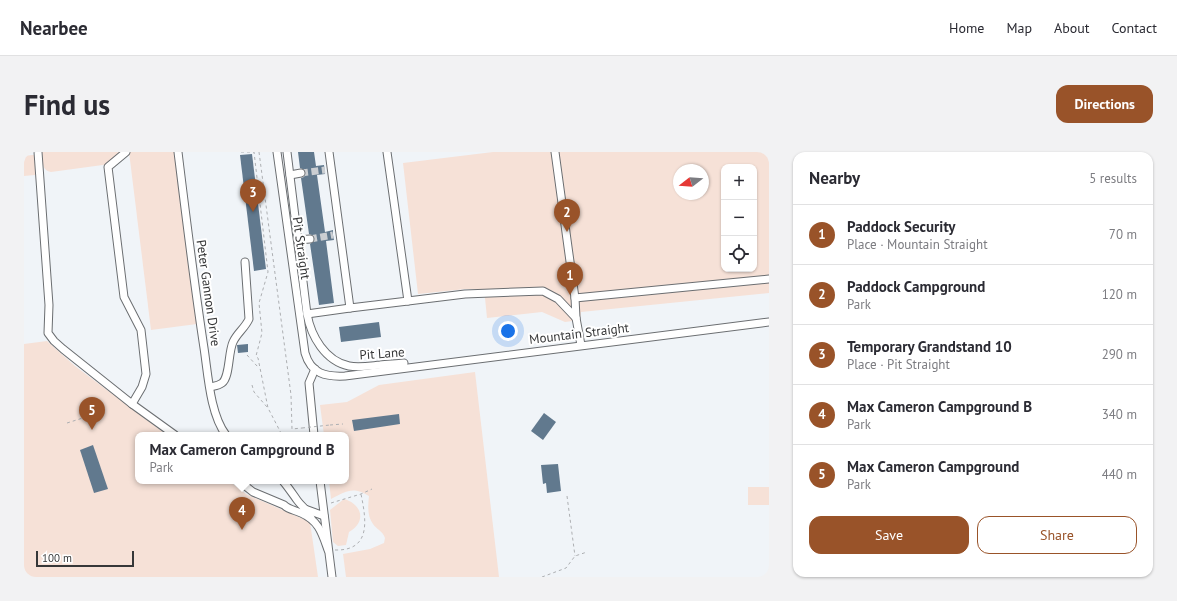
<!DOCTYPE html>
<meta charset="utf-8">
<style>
:root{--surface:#fff;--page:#f2f2f3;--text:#2b2b33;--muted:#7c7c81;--line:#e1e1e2;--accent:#995329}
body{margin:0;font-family:"PT Sans",sans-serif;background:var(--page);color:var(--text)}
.controls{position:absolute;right:12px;top:12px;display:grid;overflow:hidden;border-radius:8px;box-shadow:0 1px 3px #0004}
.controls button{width:36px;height:36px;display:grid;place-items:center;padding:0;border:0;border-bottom:1px solid var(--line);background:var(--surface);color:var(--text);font:20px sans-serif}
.compass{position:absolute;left:649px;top:12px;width:36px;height:36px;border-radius:50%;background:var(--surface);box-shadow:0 1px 3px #0004;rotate:253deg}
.scale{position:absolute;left:12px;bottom:10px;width:98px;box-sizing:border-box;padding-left:4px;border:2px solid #363738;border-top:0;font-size:11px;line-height:14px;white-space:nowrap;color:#363738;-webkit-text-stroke:3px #fff;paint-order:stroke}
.you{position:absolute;left:484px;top:179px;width:14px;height:14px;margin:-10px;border:3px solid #fff;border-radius:50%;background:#1a73e8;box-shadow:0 0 0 6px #1a73e833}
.badge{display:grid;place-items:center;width:26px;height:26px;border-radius:50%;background:var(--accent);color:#fff;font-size:13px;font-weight:700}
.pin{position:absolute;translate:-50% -33px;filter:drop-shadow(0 1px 2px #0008)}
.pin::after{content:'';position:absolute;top:21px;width:14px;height:12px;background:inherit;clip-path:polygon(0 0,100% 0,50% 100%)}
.popup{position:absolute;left:111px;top:280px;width:214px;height:52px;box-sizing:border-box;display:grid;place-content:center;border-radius:8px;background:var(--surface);filter:drop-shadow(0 1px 3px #0005);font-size:13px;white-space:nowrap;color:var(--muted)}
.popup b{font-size:15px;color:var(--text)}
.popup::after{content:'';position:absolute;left:50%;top:100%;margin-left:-8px;border:8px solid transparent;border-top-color:var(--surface)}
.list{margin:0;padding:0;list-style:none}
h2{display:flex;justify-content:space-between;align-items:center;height:52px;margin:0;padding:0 16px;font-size:17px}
h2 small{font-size:13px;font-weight:400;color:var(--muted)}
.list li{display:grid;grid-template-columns:26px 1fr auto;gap:12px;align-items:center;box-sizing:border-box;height:60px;padding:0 16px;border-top:1px solid var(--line)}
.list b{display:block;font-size:15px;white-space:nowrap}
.list p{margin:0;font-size:13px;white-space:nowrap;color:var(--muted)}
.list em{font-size:13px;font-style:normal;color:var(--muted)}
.actions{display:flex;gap:8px;padding:12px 16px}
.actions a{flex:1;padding:9px 0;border:1px solid var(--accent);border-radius:12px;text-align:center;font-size:14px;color:var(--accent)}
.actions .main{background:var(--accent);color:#fff}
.icon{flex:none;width:22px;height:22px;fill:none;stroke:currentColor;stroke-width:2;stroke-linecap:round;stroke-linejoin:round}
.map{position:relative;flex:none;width:745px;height:425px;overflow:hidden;border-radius:12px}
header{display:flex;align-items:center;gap:24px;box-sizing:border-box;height:56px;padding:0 20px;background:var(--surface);border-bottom:1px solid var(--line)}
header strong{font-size:19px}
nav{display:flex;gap:22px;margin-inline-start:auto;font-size:14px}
.intro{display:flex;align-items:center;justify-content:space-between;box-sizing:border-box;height:96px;padding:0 24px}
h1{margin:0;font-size:28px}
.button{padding:10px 18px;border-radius:12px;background:var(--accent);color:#fff;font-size:14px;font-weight:700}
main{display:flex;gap:24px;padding:0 24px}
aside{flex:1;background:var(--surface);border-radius:12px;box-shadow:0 1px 3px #0004}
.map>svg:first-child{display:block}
.green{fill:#f6e1d7;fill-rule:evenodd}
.building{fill:#61798e}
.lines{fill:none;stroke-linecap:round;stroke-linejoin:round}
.minor-tunnel{stroke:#cbced2;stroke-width:7;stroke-dasharray:7 3.5;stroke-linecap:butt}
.minor-casing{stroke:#6b6e71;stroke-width:9}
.path{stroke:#adafb2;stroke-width:1;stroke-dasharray:3 3;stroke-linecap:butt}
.minor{stroke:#fff;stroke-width:7}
.path-bridge{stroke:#adafb2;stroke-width:1;stroke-dasharray:3 3;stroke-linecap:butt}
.labels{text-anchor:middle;stroke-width:4;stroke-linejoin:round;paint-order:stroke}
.street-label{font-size:13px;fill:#363738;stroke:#fff}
</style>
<header>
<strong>Nearbee</strong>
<nav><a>Home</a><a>Map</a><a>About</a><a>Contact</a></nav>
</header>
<div class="intro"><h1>Find us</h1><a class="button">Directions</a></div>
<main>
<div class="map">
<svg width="745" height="425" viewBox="0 0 745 425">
<rect width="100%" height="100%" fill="#f0f4f8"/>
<!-- green -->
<g class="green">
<path d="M 18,0 L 98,0 L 86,12 L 27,20 C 17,18 19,9 18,0 Z"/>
<path d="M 105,0 L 151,0 L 173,172 L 127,178 Z"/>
<path d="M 469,0 L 745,0 L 745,141 L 557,160 L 556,168 L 541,170 L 518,160 L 463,166 L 461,146 L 455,137 L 442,137 L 394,142 L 379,11 ZM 700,15 L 730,15 L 730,117 L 700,117 ZM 655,18 L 679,18 L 679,42 L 655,42 Z"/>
<path d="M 8,3 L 10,3 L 12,20 L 11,23 L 0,24 L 0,4 Z"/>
<path d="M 23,189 L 51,214 L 143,283 L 114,283 L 114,329 L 205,329 L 222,342 L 286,370 L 294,425 L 0,425 L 0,192 Z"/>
<path d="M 451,220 L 475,425 L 322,425 L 319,402 L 346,397 L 360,391 L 361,386 C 358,378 353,378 349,372 C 343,364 344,353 345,344 C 329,334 322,339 307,347 L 305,329 L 322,329 L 322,283 L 300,283 L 296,253 L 323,250 L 355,233 Z"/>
<rect x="724" y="335" width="21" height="18"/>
<path d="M 320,347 C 338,352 343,370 325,380 L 322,393 L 314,394 L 309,390 L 306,358 Z"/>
</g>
<!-- building -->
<g class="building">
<path d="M 274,0 L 290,0 L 292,14 L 300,13 L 301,22 L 293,23 L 301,80 L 309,78 L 309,83 L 310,88 L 302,89 L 310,151 L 295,153 L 286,92 L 290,89 L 291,86 L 288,83 L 285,82 L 277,26 L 280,25 L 282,20 L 281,18 L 276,16 Z"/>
<path d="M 228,2 L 242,117 L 230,119 L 216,3 Z"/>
<path d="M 355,170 L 357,185 L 317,190 L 315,175 Z"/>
<path d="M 224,192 L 224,200 L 214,201 L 213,193 Z"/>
<path d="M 520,261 L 532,270 L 519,288 L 507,279 Z"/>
<path d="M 375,262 L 376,272 L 330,279 L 328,268 Z"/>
<path d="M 69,293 L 84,337 L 70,341 L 56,298 Z"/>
<path d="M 534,312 L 537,339 L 523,341 L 522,331 L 519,332 L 517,313 Z"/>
</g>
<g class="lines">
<!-- minor-tunnel -->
<g class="minor-tunnel">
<path d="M 277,21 L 301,18"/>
<path d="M 286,87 L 309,83"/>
</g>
<!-- minor casing -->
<g class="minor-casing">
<g id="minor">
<path d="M 14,0 L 25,153 L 24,181 L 30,189 L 39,197 L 108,252 L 151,283"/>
<path d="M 102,0 L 84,15 L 100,145 L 117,178 L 122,222 L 118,235 L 108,252"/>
<path d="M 154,0 C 162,65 170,131 180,196 C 184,222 186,262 202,283"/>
<path d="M 253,0 L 281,201 C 287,222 302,225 321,224 L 745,170"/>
<path d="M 263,0 L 283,162 C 287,184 301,209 325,214 C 335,216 346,214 356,213 C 364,212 372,212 380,211"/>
<path d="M 305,0 L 326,156 L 384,149 L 363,0"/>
<path d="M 531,0 L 551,146 L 552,166 L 557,193"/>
<path d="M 266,23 L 277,21"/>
<path d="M 274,88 L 286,87"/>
<path d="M 551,146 L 745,127"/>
<path d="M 384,149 L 441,142 L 519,139 L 534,147 L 552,166"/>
<path d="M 283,162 L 326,156"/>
<path d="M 186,235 C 190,234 194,234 198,231 C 206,225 204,201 209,190 C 213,181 221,176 225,167 L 221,110"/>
<path d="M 290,283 L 285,231 L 291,217"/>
<path d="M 215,329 L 229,340 L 260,353 C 265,358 271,358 277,361 C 295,369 298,381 304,398"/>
<path d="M 259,329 C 264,335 268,341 273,348 C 278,355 283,357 287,366"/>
<path d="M 296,329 L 308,425"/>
<path d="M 281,357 L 300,364"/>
</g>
</g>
<!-- path -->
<g class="path">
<path d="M 217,0 L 230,0 L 244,120 L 235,151 L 238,181 L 232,204 L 234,206 L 244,256 L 258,283"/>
<path d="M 235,0 L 267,243 L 268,277 L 278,276"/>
<path d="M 223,203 L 233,214 L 235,214"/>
<path d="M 228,233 L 230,240 L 243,255"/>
<path d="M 43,271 L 62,265"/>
<path d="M 306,273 L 319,272"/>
<path d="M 543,344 L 551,404"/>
<path d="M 307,351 L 337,342 L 348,337"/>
<path d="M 311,398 C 348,399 342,367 337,342"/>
<path d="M 518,425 L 542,416 L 551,404 L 563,400"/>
</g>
<!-- minor -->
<use href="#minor" class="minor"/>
<!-- path-bridge -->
<path class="path-bridge" d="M 278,276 L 306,273"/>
</g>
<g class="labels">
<!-- street labels -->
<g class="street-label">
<text transform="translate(278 96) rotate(82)" y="5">Pit Straight</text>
<text transform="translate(185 141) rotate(82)" y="5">Peter Gannon Drive</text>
<text transform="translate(555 181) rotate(-7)" y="5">Mountain Straight</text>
<text transform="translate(358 201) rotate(-4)" y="5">Pit Lane</text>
</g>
</g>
</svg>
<div class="controls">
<button>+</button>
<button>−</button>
<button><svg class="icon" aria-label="locate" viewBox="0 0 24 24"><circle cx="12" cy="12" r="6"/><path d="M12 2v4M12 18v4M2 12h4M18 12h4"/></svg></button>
</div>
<svg class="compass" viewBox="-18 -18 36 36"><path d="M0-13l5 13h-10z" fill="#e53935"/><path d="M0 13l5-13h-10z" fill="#7c7c81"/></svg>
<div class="scale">100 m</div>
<div class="you"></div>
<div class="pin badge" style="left:546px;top:143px">1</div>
<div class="pin badge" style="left:543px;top:80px">2</div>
<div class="pin badge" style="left:229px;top:60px">3</div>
<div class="pin badge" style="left:218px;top:378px">4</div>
<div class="popup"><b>Max Cameron Campground B</b>Park</div>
<div class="pin badge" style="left:68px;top:278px">5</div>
</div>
<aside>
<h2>Nearby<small>5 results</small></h2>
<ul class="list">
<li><span class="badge">1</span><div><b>Paddock Security</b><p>Place · Mountain Straight</p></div><em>70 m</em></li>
<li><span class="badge">2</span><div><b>Paddock Campground</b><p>Park</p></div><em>120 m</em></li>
<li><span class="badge">3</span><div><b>Temporary Grandstand 10</b><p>Place · Pit Straight</p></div><em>290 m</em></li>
<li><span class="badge">4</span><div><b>Max Cameron Campground B</b><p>Park</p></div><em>340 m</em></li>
<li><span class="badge">5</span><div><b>Max Cameron Campground</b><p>Park</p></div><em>440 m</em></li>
</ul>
<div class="actions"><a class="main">Save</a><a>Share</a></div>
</aside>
</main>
